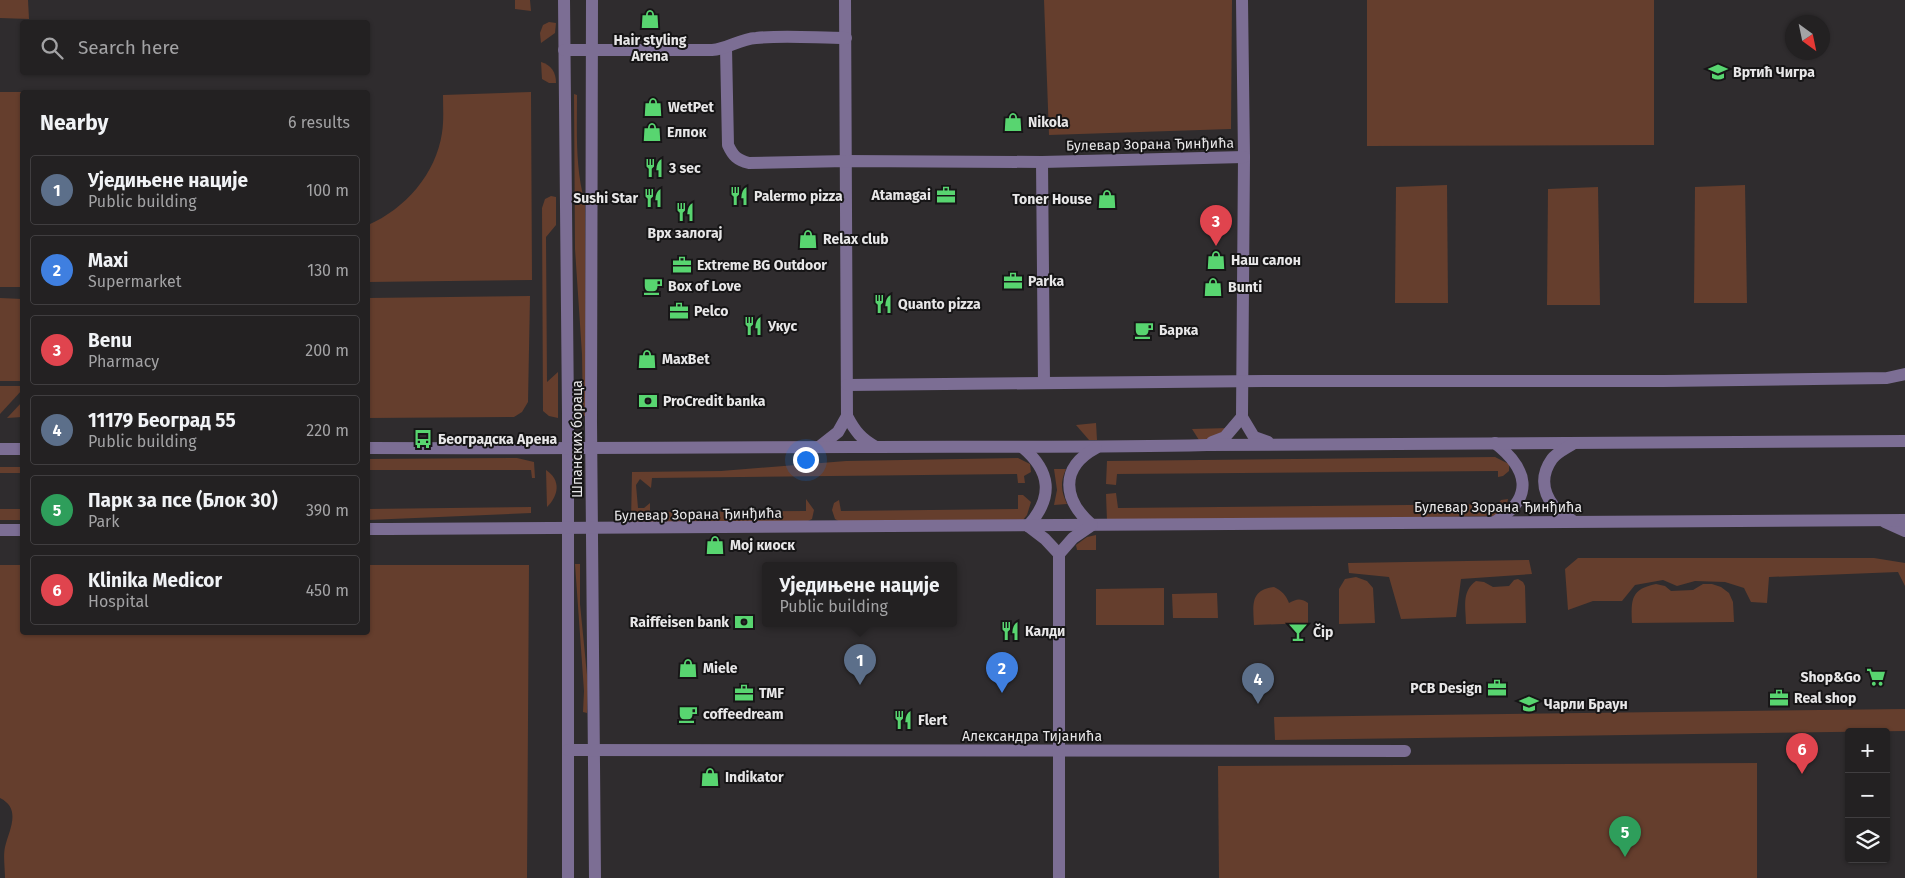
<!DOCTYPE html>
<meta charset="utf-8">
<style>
:root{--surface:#232122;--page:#2b292a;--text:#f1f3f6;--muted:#a3a3a5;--line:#403e40;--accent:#58d570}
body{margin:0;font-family:"Fira Sans",sans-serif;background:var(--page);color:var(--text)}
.controls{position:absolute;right:15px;bottom:15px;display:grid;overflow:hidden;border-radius:5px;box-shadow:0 1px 4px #0004}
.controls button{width:45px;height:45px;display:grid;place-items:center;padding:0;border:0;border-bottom:1px solid var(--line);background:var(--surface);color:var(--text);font:25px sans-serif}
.compass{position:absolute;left:1785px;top:15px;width:45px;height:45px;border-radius:50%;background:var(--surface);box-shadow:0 1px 4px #0004;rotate:147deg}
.you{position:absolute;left:805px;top:459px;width:18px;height:18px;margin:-12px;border:4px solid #fff;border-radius:50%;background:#1a73e8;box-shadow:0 0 0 8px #1a73e833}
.badge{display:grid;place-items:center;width:32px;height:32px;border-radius:50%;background:var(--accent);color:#fff;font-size:16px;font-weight:700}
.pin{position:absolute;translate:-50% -41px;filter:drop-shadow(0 1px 2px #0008)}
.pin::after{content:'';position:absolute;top:26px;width:18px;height:15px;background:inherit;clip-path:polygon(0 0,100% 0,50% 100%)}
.popup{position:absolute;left:762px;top:562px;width:195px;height:65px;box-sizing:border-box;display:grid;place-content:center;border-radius:5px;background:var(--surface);filter:drop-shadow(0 1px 4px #0005);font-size:16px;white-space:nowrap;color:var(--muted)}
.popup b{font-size:19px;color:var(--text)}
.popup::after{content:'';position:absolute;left:50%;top:100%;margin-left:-10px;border:10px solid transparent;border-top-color:var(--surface)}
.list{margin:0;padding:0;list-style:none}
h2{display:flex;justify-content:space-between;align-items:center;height:65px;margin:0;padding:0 20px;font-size:21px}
h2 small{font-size:16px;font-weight:400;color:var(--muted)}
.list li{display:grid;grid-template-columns:32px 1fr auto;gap:15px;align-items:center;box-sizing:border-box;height:70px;margin:0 10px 10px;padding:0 10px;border:1px solid var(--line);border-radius:5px}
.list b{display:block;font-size:19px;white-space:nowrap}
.list p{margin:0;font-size:16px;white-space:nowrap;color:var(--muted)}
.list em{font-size:16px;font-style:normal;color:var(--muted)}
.icon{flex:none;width:28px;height:28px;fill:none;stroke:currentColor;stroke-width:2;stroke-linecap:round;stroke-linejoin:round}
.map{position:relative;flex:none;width:1905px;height:878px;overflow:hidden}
.search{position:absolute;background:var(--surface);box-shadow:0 1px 4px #0004;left:20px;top:20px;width:350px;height:55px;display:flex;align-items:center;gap:12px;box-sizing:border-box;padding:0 18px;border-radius:5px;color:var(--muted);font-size:19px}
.panel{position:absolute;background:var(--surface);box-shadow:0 1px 4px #0004;left:20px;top:90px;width:350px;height:545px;border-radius:5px}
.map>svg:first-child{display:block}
.green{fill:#653e2d}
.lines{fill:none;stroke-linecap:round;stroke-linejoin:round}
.minor{stroke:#7c6e94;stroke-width:12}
.labels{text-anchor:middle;stroke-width:4;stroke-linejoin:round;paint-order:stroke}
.poi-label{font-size:14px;font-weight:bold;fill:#e8e7e8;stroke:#161516;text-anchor:start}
.street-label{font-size:14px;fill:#e8e7e8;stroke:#161516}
</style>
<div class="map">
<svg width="1905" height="878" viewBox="0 0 1905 878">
<rect width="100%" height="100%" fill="#2f2c2e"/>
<!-- green -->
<g class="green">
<path d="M 0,0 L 28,0 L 29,19 L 0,18 Z"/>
<path d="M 515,0 L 530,0 L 531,11 L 515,9 Z"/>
<path d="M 1044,0 L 1232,0 L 1231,129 L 1049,135 Z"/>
<path d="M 1367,0 L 1654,0 L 1654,145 L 1367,146 Z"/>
<path d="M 549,22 L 556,23 L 555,33 L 541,43 L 540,33 L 543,25 Z"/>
<path d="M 541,62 C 551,65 556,72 556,83 L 549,83 L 542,79 Z"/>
<path d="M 0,92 L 30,92 L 22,92 L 22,287 L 0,287 Z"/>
<path d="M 531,92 L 532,280 L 368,282 L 368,225 C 405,209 436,174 442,133 C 444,120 443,108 443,95 Z"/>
<path d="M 574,94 L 577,95 C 577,131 575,168 585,203 L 586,416 L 583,416 L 582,354 L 575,249 Z"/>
<path d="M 1447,185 L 1448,303 L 1395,303 L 1396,187 Z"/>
<path d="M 1745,185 L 1747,303 L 1694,303 L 1695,187 Z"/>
<path d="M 1598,187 L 1600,305 L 1547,305 L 1548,189 Z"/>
<path d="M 551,196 L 556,197 L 556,225 L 546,237 L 547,382 L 558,372 L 558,418 L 549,416 L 543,411 L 542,208 L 545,199 Z"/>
<path d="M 530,296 L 528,402 L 522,412 L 514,417 L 368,418 L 368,298 Z"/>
<path d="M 0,298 L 22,299 L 22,381 L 0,381 Z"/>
<path d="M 0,386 L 22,386 L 22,390 L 0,414 Z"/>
<path d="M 22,402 L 22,417 L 7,418 Z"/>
<path d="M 1096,423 L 1097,440 L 1089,440 L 1076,425 Z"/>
<path d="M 1229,428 L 1211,439 L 1199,440 L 1192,429 Z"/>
<path d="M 1495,457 L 1509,464 L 1509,471 L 1503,476 L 1498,477 L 1498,471 L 1117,474 L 1116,485 L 1106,484 L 1107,461 Z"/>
<path d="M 517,458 L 534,462 L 535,478 L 532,478 L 531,470 L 368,470 L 368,459 Z"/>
<path d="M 1018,458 L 1030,464 L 1031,472 L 1024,476 L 1025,483 L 1018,483 L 1017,474 L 652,478 L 651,488 L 640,479 L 636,485 L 638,508 L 644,508 L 650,503 L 650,512 L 806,511 L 806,499 L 814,510 L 812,519 L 804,523 L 631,523 L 632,472 L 721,471 L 846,461 Z"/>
<rect x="0" y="467" width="22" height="6"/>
<path d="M 1054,469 L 1066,469 C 1060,482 1061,491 1067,504 L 1054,505 L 1057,490 Z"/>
<path d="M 546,470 C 561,480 559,495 547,507 Z"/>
<path d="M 1116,493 L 1118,508 L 1498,504 L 1501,500 L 1508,499 L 1507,504 L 1499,516 L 1107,521 L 1106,494 Z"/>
<path d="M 1018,495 L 1023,495 L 1031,502 L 1027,515 L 1023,520 L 1011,523 L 842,523 L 835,519 L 832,510 L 834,503 L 839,500 L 841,511 L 1018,509 Z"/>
<path d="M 531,507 L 531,513 L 368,520 L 368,509 Z"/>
<rect x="0" y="509" width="22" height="11"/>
<path d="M 1096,535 L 1096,550 L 1077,550 L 1076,545 L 1087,537 Z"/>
<path d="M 1578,558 L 1874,558 L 1905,563 L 1905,586 L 1898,572 L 1769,577 L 1767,603 L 1751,602 L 1744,588 L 1725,582 L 1695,581 L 1677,586 L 1663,580 L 1635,585 L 1622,601 L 1593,601 L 1568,610 L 1565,569 Z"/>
<path d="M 1529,560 L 1532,574 L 1461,579 L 1456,617 L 1401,619 L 1389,577 L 1349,573 L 1348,563 Z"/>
<path d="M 575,564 L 580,564 L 580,604 L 588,685 L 587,713 L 583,712 L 584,691 Z"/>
<path d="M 0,565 L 22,565 L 22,632 L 368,632 L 368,565 L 529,565 L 527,878 L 5,878 C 5,868 3,856 5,847 C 9,830 22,809 0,798 Z"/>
<path d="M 1356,577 L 1367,581 L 1373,588 L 1375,623 L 1339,624 L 1339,589 L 1345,579 Z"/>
<path d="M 1518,579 L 1523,582 L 1525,586 L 1526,623 L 1466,624 C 1466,607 1461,592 1476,581 L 1484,582 L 1493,587 L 1509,586 L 1514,580 Z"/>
<path d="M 1656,584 L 1665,586 L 1671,591 L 1693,590 L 1703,584 L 1712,584 L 1721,587 L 1729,593 L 1733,602 L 1734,622 L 1632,623 C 1631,599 1631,589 1656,584 Z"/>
<path d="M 1274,587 C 1282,591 1286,595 1289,603 C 1297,599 1300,598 1308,603 L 1308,623 L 1254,625 C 1253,605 1250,590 1274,587 Z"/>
<path d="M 1164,588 L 1164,625 L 1096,625 L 1096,589 Z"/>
<path d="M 1217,593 L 1218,618 L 1173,618 L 1172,594 Z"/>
<path d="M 1905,709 L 1905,731 L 1275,740 L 1274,717 Z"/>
<path d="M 1757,763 L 1757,878 L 1219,878 L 1218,766 Z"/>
</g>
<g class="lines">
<!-- minor -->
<g class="minor">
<path d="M 564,0 L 568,414 L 568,878"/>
<path d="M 592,0 L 591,422 L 595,878"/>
<path d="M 845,0 L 847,416 C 855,431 861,439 876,447"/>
<path d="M 1242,0 L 1244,157 L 1242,417 L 1254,437 L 1268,442"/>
<path d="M 726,48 L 728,145 C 733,156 737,160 749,163 L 847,161 L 1042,162 L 1244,157"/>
<path d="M 564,50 L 712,50 C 728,49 739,39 756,38 C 786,35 816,38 846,38"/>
<path d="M 1042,162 L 1044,383"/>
<path d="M 847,385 L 1263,381 L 1664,381 L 1887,378 L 1905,374"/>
<path d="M 1212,442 L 1225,437 L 1242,417"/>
<path d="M 1495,443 C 1528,469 1535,497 1496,521"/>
<path d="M 819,447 L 838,432 L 847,416"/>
<path d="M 1022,447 C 1051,471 1054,497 1028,526"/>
<path d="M 368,448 C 531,449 694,447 857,447 C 973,446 1090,448 1207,445 L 1905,441"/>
<path d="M 0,449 L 22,449"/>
<path d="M 1572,520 C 1548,508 1535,483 1552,459 C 1557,452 1567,448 1574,443"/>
<path d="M 1885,522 L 1905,531"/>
<path d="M 1028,526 L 1045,539 L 1059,554 L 1059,878"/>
<path d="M 368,529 C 880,530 1392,522 1905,520"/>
<path d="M 0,530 L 22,530"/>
<path d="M 1059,554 L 1073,538 L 1092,525 C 1063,500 1059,468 1096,448"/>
<path d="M 568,750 L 1405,751"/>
</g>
</g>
<!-- icons -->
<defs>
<g id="shop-bare" transform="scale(1.5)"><path d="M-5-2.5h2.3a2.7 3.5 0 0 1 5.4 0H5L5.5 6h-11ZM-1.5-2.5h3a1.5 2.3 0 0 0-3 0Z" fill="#58d570" stroke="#161516" stroke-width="2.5" paint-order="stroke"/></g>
<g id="school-bare" transform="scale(1.5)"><path d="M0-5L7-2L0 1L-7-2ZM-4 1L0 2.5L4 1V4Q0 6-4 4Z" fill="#58d570" stroke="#161516" stroke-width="2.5" paint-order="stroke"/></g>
<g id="restaurant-bare" transform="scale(1.5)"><path d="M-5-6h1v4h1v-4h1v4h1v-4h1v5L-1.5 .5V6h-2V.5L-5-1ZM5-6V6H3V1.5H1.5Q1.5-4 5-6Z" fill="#58d570" stroke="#161516" stroke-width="2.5" paint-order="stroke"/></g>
<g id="office-bare" transform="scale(1.5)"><path d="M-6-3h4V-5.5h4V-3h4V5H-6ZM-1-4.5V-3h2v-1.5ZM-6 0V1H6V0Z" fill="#58d570" stroke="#161516" stroke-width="2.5" paint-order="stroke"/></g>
<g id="cafe-bare" transform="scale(1.5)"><path d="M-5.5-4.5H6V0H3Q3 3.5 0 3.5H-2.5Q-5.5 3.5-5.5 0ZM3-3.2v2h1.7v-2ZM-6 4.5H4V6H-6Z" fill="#58d570" stroke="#161516" stroke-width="2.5" paint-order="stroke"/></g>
<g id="bank-bare" transform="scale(1.5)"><path d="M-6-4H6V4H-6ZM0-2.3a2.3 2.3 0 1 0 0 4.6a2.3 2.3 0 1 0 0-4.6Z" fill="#58d570" stroke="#161516" stroke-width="2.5" paint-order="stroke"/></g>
<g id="bus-bare" transform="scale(1.5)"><path d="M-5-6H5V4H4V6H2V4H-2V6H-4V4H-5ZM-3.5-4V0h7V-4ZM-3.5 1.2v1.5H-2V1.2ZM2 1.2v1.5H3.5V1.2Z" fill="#58d570" stroke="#161516" stroke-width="2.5" paint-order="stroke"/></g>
<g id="bar-bare" transform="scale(1.5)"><path d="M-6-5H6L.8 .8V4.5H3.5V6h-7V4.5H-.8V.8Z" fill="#58d570" stroke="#161516" stroke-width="2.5" paint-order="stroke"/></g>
<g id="supermarket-bare" transform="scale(1.5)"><path d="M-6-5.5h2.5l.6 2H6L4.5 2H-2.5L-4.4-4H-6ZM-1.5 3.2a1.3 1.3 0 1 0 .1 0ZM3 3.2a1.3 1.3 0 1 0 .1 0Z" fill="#58d570" stroke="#161516" stroke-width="2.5" paint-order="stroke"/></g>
</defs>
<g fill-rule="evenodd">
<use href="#shop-bare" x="650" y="19"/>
<use href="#school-bare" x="1718" y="72"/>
<use href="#shop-bare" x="653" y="107"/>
<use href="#shop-bare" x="1013" y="122"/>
<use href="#shop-bare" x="652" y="132"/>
<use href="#restaurant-bare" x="654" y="168"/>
<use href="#office-bare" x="946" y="195"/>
<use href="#restaurant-bare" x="739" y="196"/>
<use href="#restaurant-bare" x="653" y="198"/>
<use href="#shop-bare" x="1107" y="199"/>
<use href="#restaurant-bare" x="685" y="212"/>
<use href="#shop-bare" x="808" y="239"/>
<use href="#shop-bare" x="1216" y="260"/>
<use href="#office-bare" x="682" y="265"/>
<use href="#office-bare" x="1013" y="281"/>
<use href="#cafe-bare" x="653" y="286"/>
<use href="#shop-bare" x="1213" y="287"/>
<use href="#restaurant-bare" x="883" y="304"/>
<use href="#office-bare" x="679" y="311"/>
<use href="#restaurant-bare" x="753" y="326"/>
<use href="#cafe-bare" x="1144" y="330"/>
<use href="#shop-bare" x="647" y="359"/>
<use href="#bank-bare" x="648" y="401"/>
<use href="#bus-bare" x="423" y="439"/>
<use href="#shop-bare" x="715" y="545"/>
<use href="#bank-bare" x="744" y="622"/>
<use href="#restaurant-bare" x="1010" y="631"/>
<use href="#bar-bare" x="1298" y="632"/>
<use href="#shop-bare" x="688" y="668"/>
<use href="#supermarket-bare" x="1876" y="677"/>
<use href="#office-bare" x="1497" y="688"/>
<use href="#office-bare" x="744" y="693"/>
<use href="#office-bare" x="1779" y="698"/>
<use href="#school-bare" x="1529" y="704"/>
<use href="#cafe-bare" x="688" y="714"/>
<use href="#restaurant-bare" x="903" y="720"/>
<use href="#shop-bare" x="710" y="777"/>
</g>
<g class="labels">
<!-- poi labels -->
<g class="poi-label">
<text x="650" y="45" text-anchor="middle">Hair styling<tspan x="650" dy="16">Arena</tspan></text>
<text x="1733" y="77">Вртић Чигра</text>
<text x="668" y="112">WetPet</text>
<text x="1028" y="127">Nikola</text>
<text x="667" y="137">Елпок</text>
<text x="669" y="173">3 sec</text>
<text x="931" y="200" text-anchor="end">Atamagai</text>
<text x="754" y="201">Palermo pizza</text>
<text x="638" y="203" text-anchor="end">Sushi Star</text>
<text x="1092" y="204" text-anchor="end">Toner House</text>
<text x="685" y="238" text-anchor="middle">Врх залогај</text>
<text x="823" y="244">Relax club</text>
<text x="1231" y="265">Наш салон</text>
<text x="697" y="270">Extreme BG Outdoor</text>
<text x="1028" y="286">Parka</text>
<text x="668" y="291">Box of Love</text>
<text x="1228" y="292">Bunti</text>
<text x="898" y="309">Quanto pizza</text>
<text x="694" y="316">Pelco</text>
<text x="768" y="331">Укус</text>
<text x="1159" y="335">Барка</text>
<text x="662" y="364">MaxBet</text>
<text x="663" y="406">ProCredit banka</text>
<text x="438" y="444">Београдска Арена</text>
<text x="730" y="550">Мој киоск</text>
<text x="729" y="627" text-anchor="end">Raiffeisen bank</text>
<text x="1025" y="636">Калди</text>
<text x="1313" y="637">Čip</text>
<text x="703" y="673">Miele</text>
<text x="1861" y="682" text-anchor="end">Shop&amp;Go</text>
<text x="1482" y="693" text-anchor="end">PCB Design</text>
<text x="759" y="698">TMF</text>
<text x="1794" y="703">Real shop</text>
<text x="1544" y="709">Чарли Браун</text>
<text x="703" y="719">coffeedream</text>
<text x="918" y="725">Flert</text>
<text x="725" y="782">Indikator</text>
</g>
<!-- street labels -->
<g class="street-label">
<text transform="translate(1150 144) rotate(-1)" y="5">Булевар Зорана Ђинђића</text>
<text transform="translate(577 439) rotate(-90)" y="5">Шпанских бораца</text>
<text x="1498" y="512">Булевар Зорана Ђинђића</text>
<text transform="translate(698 514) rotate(-1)" y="5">Булевар Зорана Ђинђића</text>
<text x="1032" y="741">Александра Тијанића</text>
</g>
</g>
</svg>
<div class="controls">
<button>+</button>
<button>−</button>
<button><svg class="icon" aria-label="layers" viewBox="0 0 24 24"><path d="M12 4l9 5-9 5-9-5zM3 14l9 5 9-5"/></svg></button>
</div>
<svg class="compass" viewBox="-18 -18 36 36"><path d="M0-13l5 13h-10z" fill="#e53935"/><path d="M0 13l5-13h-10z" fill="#a3a3a5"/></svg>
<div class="you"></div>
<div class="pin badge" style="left:860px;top:685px;background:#5c6f8a">1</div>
<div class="popup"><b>Уједињене нације</b>Public building</div>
<div class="pin badge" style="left:1002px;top:693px;background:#3f7fe0">2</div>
<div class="pin badge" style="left:1216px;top:246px;background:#e0444e">3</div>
<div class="pin badge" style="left:1258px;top:704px;background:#5c6f8a">4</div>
<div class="pin badge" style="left:1625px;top:857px;background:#2e9e5b">5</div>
<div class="pin badge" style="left:1802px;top:774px;background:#e0444e">6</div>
<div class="search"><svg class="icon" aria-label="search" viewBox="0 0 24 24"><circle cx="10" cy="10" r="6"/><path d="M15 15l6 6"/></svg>Search here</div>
<section class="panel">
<h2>Nearby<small>6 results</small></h2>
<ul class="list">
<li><span class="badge" style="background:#5c6f8a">1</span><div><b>Уједињене нације</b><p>Public building</p></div><em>100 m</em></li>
<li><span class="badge" style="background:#3f7fe0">2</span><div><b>Maxi</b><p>Supermarket</p></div><em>130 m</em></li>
<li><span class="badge" style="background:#e0444e">3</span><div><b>Benu</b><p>Pharmacy</p></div><em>200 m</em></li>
<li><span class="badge" style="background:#5c6f8a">4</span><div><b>11179 Београд 55</b><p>Public building</p></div><em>220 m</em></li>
<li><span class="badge" style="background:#2e9e5b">5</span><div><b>Парк за псе (Блок 30)</b><p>Park</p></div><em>390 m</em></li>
<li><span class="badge" style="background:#e0444e">6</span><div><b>Klinika Medicor</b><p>Hospital</p></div><em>450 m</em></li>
</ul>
</section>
</div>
